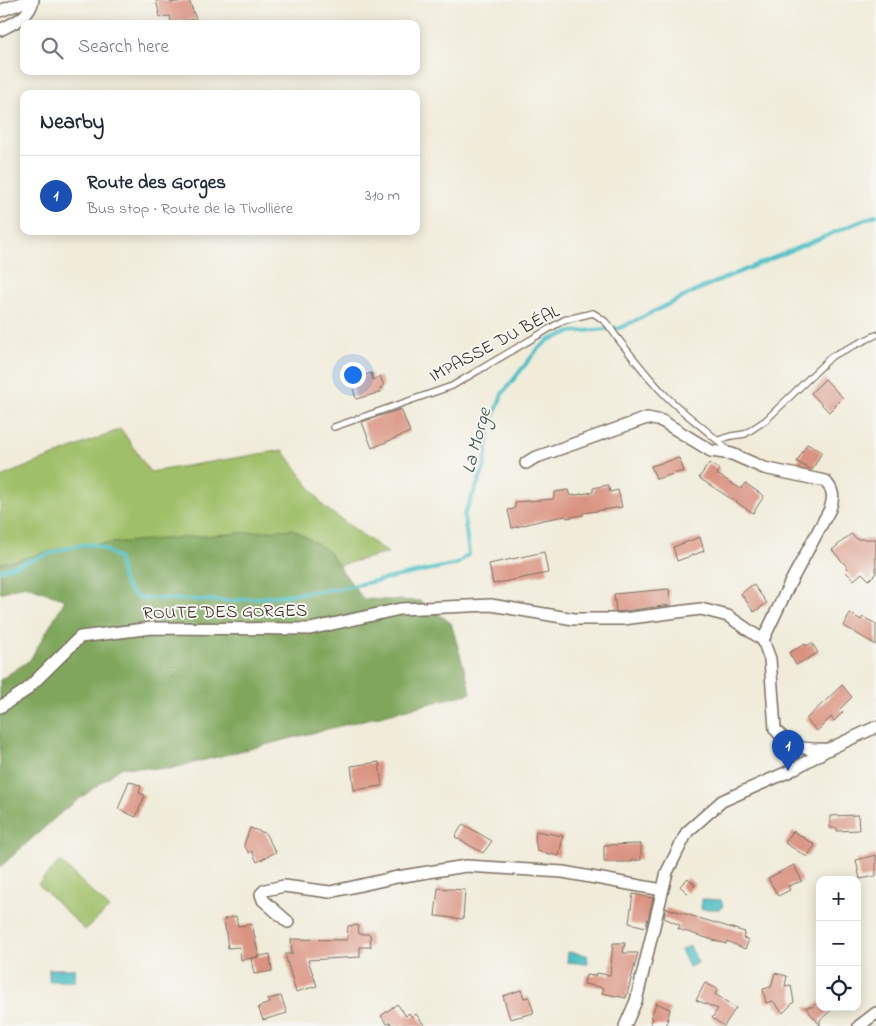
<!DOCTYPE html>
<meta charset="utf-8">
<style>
:root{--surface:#fff;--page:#f2f2f3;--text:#1f2937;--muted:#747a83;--line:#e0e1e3;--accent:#0b8043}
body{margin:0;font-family:"Indie Flower",sans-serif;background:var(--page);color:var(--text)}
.controls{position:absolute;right:15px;bottom:15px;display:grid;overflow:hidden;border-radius:10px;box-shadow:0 2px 12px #0003}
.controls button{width:45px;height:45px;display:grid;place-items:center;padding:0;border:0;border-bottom:1px solid var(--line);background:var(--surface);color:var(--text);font:25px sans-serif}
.you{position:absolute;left:352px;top:374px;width:18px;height:18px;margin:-12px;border:4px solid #fff;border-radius:50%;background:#1a73e8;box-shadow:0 0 0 8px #1a73e833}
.badge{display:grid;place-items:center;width:32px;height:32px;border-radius:50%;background:var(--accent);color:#fff;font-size:16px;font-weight:700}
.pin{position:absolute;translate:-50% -41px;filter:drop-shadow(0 1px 2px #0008)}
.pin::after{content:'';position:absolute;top:26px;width:18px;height:15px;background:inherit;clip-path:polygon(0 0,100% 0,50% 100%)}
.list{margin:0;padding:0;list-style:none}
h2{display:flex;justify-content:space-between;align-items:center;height:65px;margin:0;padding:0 20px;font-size:21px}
h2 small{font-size:16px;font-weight:400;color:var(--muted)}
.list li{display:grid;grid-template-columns:32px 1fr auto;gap:15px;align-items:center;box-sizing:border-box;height:80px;padding:0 20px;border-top:1px solid var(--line)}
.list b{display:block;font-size:19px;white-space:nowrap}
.list p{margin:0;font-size:16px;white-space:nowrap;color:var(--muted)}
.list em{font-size:16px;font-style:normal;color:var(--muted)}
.icon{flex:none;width:28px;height:28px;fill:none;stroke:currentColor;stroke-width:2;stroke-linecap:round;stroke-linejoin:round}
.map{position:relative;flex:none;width:876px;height:1026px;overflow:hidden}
.search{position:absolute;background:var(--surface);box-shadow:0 2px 12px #0003;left:20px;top:20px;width:400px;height:55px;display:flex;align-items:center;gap:12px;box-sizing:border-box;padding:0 18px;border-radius:10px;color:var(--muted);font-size:19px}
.panel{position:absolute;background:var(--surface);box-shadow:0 2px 12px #0003;left:20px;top:90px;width:400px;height:145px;border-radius:10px}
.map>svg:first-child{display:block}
.green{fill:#9fbf68;stroke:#6d7443}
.forest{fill:#7fa65c;stroke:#5d683d}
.water{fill:#51c0c6;stroke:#467572}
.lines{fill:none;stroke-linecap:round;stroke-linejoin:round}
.stream{stroke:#51c0c6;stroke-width:4}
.building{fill:#da9381}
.lane-casing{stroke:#7b6e60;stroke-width:8}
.street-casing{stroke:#7b6e60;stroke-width:14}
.lane{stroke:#fff;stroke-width:5.5}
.street{stroke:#fff;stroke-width:11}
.labels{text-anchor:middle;stroke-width:4;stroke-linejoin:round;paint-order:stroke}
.street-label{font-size:18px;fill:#3b2a1e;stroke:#f6f6f2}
.water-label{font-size:19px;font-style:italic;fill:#425750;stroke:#f6f6f2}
</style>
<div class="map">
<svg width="876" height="1026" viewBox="0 0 876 1026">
<rect width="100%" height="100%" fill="#f6f6f2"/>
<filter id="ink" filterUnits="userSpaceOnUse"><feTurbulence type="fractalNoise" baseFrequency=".02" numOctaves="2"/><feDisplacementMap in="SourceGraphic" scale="10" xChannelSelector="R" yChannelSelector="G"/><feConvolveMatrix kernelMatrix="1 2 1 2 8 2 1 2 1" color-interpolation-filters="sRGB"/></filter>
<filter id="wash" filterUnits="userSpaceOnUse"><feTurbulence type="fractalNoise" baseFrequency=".0096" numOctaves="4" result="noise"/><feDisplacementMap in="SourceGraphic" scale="20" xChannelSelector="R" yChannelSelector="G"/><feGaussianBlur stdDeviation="1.12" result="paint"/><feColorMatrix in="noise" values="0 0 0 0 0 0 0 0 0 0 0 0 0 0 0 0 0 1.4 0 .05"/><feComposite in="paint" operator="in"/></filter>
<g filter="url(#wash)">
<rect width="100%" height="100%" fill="#f1ecda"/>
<!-- green -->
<g class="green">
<path d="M 121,429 L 150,472 L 283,450 L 324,507 L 388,553 L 319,570 L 120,543 L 0,587 L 0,477 Z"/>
<path d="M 60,861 L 109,908 L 85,930 L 38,884 Z"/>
</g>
<!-- forest -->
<path class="forest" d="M 293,529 L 327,550 L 363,599 L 420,601 L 451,623 L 471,693 L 169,769 L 122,767 L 63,811 L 0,867 L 0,680 L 30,660 L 65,600 L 25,585 L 0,593 L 0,563 L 17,560 L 71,546 Z"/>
<!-- water -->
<g class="water">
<path d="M 702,899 L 721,900 L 723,906 L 720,909 L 701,909 Z"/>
<path d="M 690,946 L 698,963 L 689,967 L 681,950 Z"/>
<path d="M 568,952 L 587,955 L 588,964 L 567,962 Z"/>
<rect x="49" y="969" width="26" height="12"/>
</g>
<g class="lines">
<!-- stream -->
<path class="stream" d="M 0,570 C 22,564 76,541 95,545 C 104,547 112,554 119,559 C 122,576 123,591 140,598 L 231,601 L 337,589 L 457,564 L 469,554 L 464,515 L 484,469 L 490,427 L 502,394 L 537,350 L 549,340 L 571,332 L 620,328 L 706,286 L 876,215"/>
</g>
<g id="blocks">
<!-- building -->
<g class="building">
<path d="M 156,0 L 171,0 L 171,3 L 189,0 L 196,19 L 171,22 L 170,16 L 160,17 Z"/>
<path d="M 371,373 L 373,380 L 380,376 L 384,386 L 380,388 L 381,392 L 356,399 L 351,380 Z"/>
<path d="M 825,379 L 843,398 L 829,412 L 811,393 Z"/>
<path d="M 401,409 L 410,432 L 372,448 L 362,422 Z"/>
<path d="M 807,444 L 822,452 L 812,470 L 797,462 Z"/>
<path d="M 679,458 L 684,471 L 656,479 L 651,466 Z"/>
<path d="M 709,463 L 720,470 L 717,474 L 741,489 L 745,483 L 764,496 L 753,513 L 699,478 Z"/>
<path d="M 608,485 L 610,492 L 618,490 L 622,507 L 583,513 L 583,515 L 567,518 L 566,516 L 543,520 L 512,528 L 508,510 L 514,509 L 516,502 L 553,499 L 555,492 L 568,490 L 570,496 L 593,492 L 593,488 Z"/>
<path d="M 851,534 L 857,539 L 876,539 L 876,573 L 869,580 L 862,573 L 854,580 L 845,571 L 848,568 L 832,550 Z"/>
<path d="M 700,537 L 704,551 L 677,561 L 673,547 Z"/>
<path d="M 544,552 L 548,573 L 493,584 L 489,564 Z"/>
<path d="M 753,584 L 767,603 L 754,612 L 741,594 Z"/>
<path d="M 669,589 L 671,605 L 616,612 L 614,594 Z"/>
<path d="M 850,613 L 861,620 L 863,617 L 876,624 L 876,645 L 844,626 Z"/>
<path d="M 812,643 L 818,653 L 796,665 L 789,653 L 805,644 L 806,646 Z"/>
<path d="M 842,685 L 852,697 L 840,709 L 843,712 L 834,721 L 831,717 L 817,731 L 806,719 Z"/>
<path d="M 379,762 L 382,786 L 354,790 L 351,766 Z"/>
<path d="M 129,781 L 141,786 L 139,793 L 145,795 L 136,817 L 118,809 Z"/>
<path d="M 858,815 L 859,830 L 837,831 L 837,828 L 830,828 L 830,816 Z"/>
<path d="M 463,824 L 492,841 L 483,853 L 455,837 Z"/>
<path d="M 250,828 L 265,833 L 276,852 L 257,862 L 252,851 L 249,853 L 244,845 Z"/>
<path d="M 536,831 L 563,836 L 559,856 L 537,851 L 535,839 Z"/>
<path d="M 793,831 L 815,845 L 807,857 L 785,843 Z"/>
<path d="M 641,844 L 641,860 L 632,860 L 632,862 L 604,862 L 604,845 Z"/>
<path d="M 876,855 L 876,876 L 860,879 L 856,860 Z"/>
<path d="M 794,865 L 802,881 L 788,886 L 790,890 L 778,896 L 768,878 Z"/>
<path d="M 688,878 L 695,885 L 687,893 L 680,886 Z"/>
<path d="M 438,888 L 465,890 L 463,919 L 435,916 Z"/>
<path d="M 633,894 L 653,898 L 646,927 L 629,923 Z"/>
<path d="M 666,908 L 745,932 L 743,938 L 749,940 L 745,949 L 727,941 L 726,944 L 678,929 L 680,925 L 664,918 Z"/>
<path d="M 236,916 L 238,926 L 252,924 L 259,957 L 241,960 L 239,947 L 228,948 L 224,919 Z"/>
<path d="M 358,925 L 359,934 L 370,934 L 371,947 L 360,947 L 360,957 L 308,960 L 317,986 L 296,992 L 285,954 L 292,954 L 291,939 L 347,940 L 348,926 Z"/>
<path d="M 613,943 L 625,943 L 623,953 L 638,953 L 626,998 L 602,993 L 604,988 L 584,984 L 586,975 L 595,976 L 596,973 L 610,975 Z"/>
<path d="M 270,954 L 272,971 L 254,974 L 251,958 Z"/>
<path d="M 775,973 L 787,976 L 785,986 L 791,985 L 794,1002 L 783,1013 L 773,1001 L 766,1003 L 763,989 L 771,987 Z"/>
<path d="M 705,983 L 718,989 L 715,994 L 736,1008 L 724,1026 L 712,1018 L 718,1009 L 696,1000 Z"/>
<path d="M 521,990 L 524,998 L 529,997 L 534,1013 L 510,1019 L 503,996 Z"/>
<path d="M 281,996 L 287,1013 L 263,1020 L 258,1007 L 270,1003 L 268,999 Z"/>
<path d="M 820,1001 L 820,1007 L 835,1007 L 820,1020 L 820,1025 L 805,1007 L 812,1007 Z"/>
<path d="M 656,1003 L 670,1009 L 666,1026 L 650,1026 L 653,1018 L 651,1017 Z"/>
<path d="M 397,1004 L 406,1016 L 409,1013 L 412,1017 L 416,1014 L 425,1026 L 392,1026 L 390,1022 L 387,1024 L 381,1016 Z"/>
</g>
</g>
</g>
<g filter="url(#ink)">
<use href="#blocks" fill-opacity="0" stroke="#7b6e60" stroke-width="1"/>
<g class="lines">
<!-- lane casing -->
<g class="lane-casing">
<g id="lane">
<path d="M 334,427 L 452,386 L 564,320 L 593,313 C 611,324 608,326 619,340 C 634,359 650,380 667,397 C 687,417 711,432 730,453"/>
<path d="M 719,440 L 731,436 L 745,434 L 766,420 L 832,356 L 876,335"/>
</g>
</g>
<!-- street casing -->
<g class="street-casing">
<g id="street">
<path d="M 0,11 L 29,0"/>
<path d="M 0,30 C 15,22 29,18 33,0"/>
<path d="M 526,463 L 534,458 L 647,418 L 662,421 L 711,451 L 732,454 L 764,468 L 825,481 C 834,491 834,497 830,509 L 790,583 L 763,640"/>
<path d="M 0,707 L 25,691 L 80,637 L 152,628 L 310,629 L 400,609 L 491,605 L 574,619 L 623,619 L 701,609 L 728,616 L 763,640 L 770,659 L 775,729 C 790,749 806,750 829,749"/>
<path d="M 288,922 L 263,900 L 261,894 L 265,890 L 284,886 L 330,892 L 397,877 L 466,866 L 563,872 L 662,890"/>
<path d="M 625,1026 L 636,1001 L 667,872 L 687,832 L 722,801 L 790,771 L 829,749 L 876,727"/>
<path d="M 859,1026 L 876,1013"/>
</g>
</g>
<!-- lane -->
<use href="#lane" class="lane"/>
<!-- street -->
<use href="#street" class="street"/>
</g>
</g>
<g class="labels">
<!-- street labels -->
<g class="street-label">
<text transform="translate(494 343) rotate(-28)" y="6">IMPASSE DU BÉAL</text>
<text transform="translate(225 611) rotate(-1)" y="6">ROUTE DES GORGES</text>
</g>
<!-- water labels -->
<g class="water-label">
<text transform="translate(475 440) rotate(-75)" y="7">La Morge</text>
</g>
</g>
</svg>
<div class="controls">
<button>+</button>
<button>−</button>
<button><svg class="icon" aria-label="locate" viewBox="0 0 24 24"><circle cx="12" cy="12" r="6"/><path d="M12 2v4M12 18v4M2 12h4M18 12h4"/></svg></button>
</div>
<div class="you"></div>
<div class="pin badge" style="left:788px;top:771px;background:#1a4fb4">1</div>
<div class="search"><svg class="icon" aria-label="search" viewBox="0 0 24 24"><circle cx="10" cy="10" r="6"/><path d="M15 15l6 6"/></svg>Search here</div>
<section class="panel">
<h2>Nearby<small></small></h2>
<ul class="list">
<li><span class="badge" style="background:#1a4fb4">1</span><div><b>Route des Gorges</b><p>Bus stop · Route de la Tivollière</p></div><em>310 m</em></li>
</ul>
</section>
</div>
